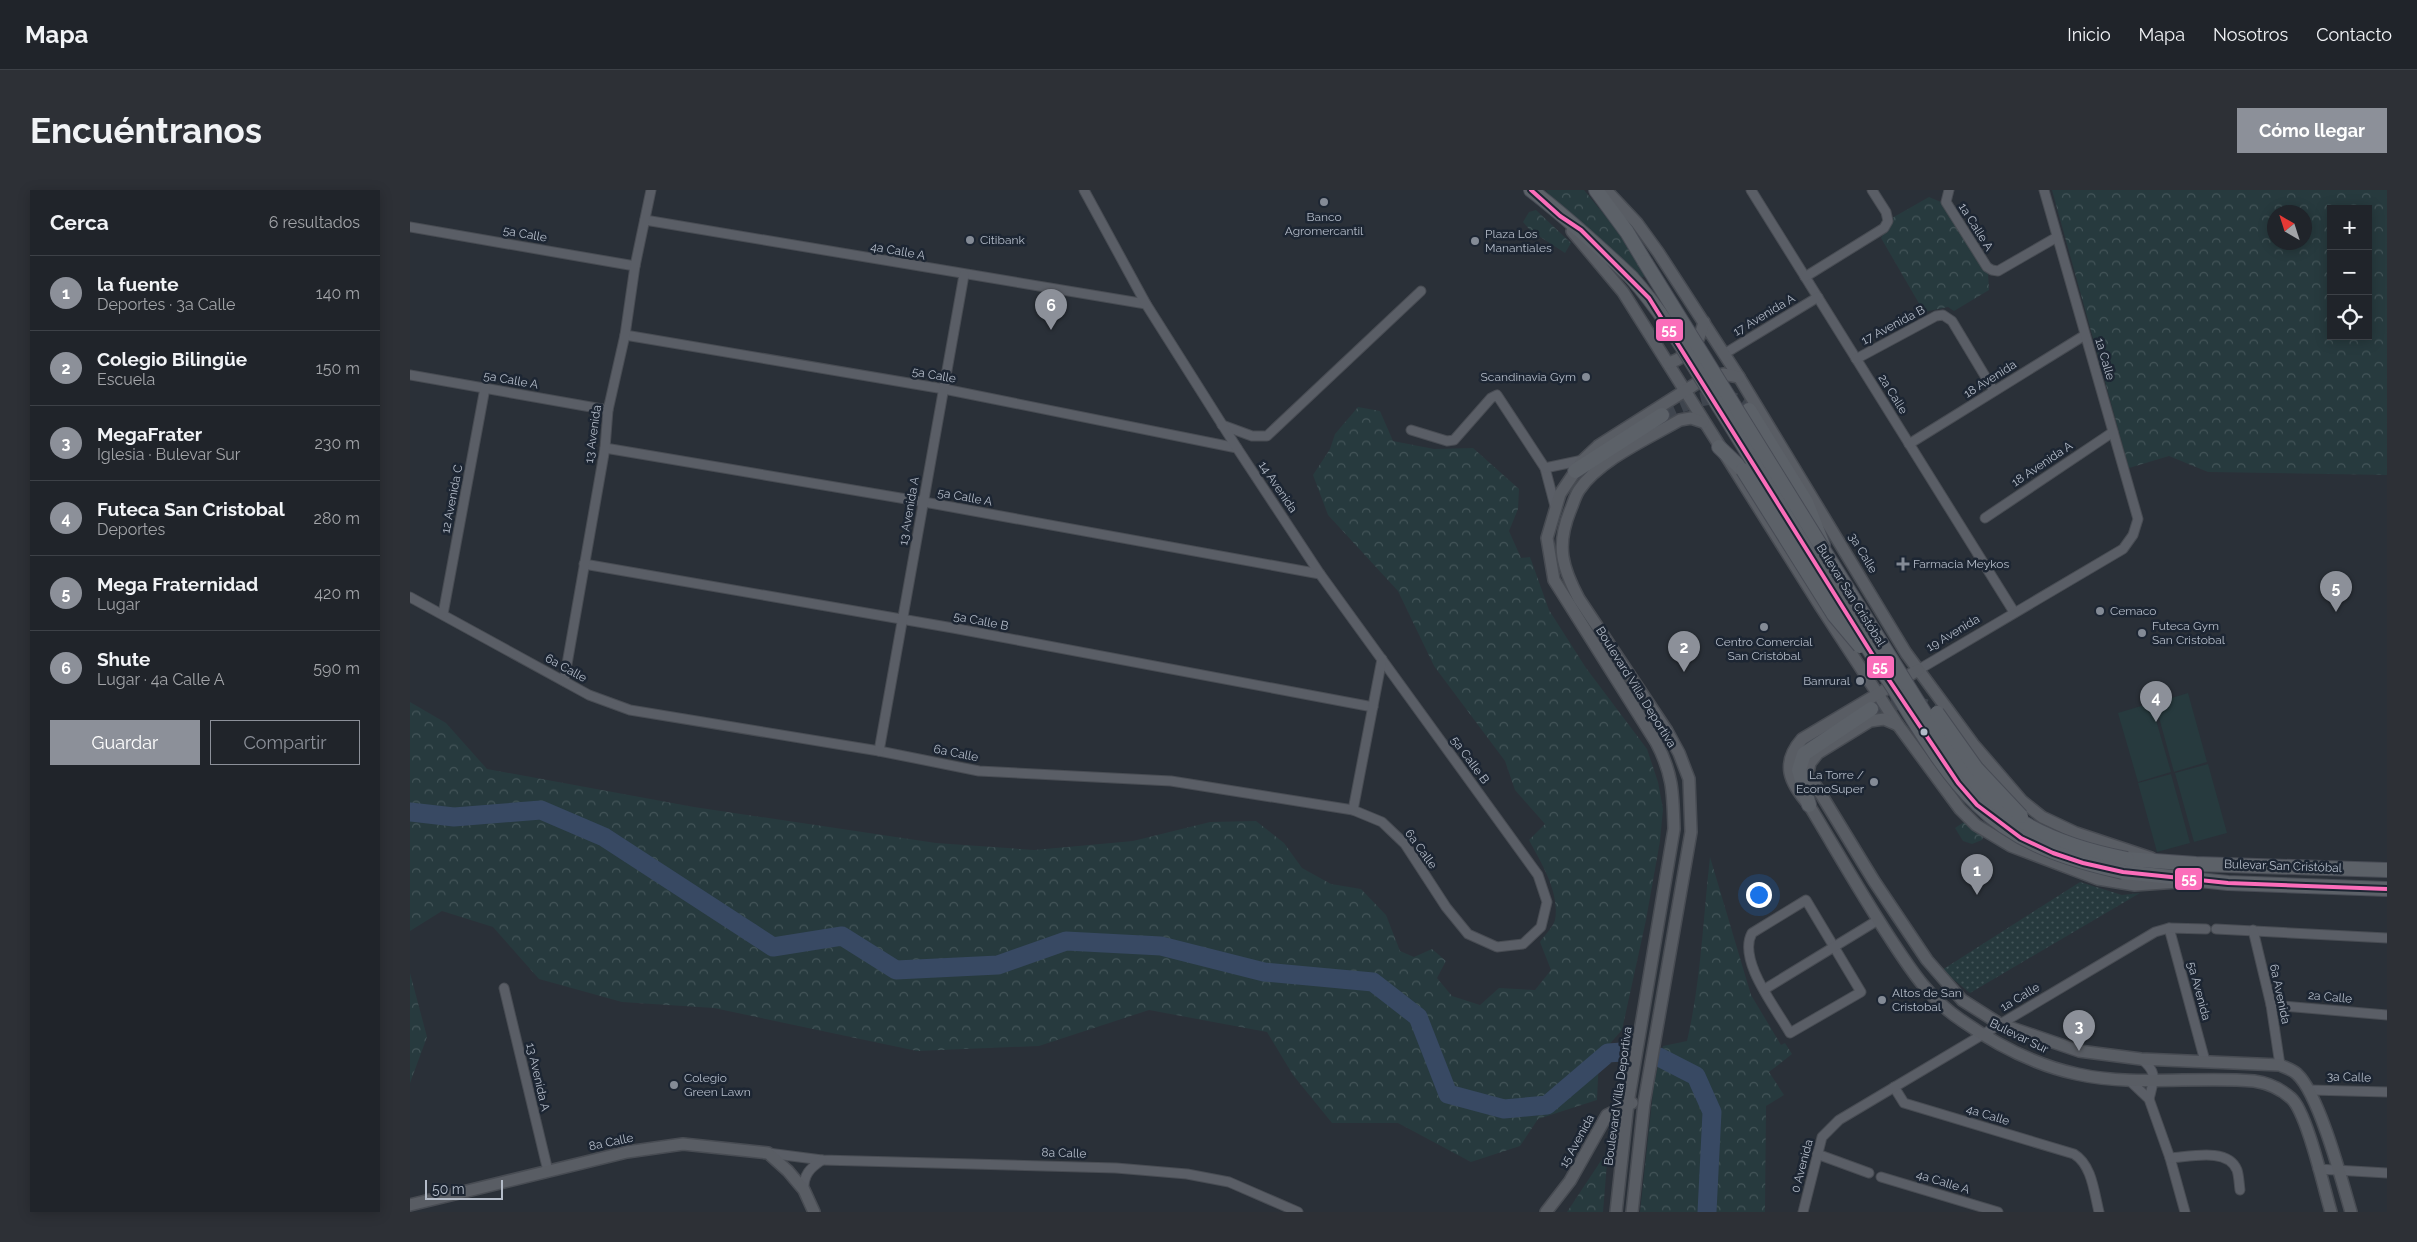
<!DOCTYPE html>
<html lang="es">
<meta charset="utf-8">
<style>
:root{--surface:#20242a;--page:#2d3036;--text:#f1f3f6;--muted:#a2a4a8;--line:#3d4147;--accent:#8c9099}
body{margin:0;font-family:Raleway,sans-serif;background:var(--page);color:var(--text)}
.controls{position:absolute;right:15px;top:15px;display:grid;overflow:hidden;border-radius:0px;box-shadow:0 2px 12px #0003}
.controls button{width:45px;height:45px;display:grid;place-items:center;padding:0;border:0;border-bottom:1px solid var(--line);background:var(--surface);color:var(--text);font:25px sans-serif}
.compass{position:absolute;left:1857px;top:15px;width:45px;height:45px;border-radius:50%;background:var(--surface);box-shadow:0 2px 12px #0003;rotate:321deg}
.scale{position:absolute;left:15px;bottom:12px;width:78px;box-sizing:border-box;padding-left:5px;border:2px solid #b4bcc9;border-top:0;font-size:14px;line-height:18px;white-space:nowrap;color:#b4bcc9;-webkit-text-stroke:4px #1d2633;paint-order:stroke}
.you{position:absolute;left:1348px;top:704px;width:18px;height:18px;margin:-12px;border:4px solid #fff;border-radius:50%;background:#1a73e8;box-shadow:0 0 0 8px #1a73e833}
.badge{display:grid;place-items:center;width:32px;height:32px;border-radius:50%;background:var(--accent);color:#fff;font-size:16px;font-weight:700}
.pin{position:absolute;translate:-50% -41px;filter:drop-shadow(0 1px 2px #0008)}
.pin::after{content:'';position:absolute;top:26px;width:18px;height:15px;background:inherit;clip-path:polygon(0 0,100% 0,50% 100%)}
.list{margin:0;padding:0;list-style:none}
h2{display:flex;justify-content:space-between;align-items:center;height:65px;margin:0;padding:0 20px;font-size:21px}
h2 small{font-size:16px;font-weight:400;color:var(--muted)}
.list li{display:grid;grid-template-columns:32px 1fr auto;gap:15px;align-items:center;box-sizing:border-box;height:75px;padding:0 20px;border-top:1px solid var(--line)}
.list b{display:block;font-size:19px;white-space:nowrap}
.list p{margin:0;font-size:16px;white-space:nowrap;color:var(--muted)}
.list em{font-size:16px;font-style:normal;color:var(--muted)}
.actions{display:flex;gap:10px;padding:15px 20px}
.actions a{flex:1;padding:11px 0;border:1px solid var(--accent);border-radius:0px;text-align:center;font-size:18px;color:var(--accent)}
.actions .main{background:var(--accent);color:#fff}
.icon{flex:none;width:28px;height:28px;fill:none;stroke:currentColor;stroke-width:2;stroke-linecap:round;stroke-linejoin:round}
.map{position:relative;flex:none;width:1977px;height:1022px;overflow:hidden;border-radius:0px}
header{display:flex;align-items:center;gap:30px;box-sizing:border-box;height:70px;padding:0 25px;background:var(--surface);border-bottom:1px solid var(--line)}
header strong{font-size:24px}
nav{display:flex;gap:28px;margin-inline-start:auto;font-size:18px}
.intro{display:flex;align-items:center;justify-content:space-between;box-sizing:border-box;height:120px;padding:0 30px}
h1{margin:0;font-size:35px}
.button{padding:12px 22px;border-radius:0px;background:var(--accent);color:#fff;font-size:18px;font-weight:700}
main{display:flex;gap:30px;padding:0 30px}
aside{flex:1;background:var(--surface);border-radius:0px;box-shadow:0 2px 12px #0003}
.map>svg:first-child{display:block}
.grass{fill:url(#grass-dots)}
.forest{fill:url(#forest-crowns);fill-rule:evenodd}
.garden{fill:#273a3e}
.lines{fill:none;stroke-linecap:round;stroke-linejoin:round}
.river{stroke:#384963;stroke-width:19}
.primary-tunnel{stroke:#3f454e;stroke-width:14;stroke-dasharray:14 7;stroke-linecap:butt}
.street-casing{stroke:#484c53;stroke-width:11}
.secondary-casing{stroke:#484c53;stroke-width:14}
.primary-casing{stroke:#484c55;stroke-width:16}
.street{stroke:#5a5e66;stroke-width:9}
.secondary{stroke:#595d64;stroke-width:11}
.primary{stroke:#5c6168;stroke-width:14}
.primary-bridge-casing{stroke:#484c55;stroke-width:16;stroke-linecap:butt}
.primary-bridge{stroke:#5c6168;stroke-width:14}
.bus-1-casing{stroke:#1d2633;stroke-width:8}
.bus-1{stroke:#fb6dba;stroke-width:4}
.poi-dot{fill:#848b96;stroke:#1d2633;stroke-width:2}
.bus-dot{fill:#b4bcc9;stroke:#1d2633;stroke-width:2}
.labels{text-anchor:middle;stroke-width:5;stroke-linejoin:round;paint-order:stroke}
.poi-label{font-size:12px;fill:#b4bcc9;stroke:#1d2633;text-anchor:start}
.street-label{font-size:12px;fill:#b4bcc9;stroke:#1d2633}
.line-badge{stroke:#1d2633;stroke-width:2}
.badge-label{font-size:14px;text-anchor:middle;font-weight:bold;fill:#fff}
</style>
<header>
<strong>Mapa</strong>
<nav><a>Inicio</a><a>Mapa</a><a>Nosotros</a><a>Contacto</a></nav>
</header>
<div class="intro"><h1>Encuéntranos</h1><a class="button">Cómo llegar</a></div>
<main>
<aside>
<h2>Cerca<small>6 resultados</small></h2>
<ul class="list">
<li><span class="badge">1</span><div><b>la fuente</b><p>Deportes · 3a Calle</p></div><em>140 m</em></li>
<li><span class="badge">2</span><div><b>Colegio Bilingüe</b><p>Escuela</p></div><em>150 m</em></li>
<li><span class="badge">3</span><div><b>MegaFrater</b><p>Iglesia · Bulevar Sur</p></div><em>230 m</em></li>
<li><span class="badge">4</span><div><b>Futeca San Cristobal</b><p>Deportes</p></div><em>280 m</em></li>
<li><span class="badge">5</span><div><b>Mega Fraternidad</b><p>Lugar</p></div><em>420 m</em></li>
<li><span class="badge">6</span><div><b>Shute</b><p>Lugar · 4a Calle A</p></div><em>590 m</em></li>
</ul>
<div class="actions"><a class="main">Guardar</a><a>Compartir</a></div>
</aside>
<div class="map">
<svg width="1977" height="1022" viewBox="0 0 1977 1022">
<defs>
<pattern id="grass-dots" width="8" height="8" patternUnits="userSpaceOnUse" patternTransform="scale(1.25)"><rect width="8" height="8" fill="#273a3e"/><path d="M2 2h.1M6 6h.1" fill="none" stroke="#445559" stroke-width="1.8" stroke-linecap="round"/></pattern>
<pattern id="forest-crowns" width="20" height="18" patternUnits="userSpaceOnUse" patternTransform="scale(1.25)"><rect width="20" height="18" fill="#273a3e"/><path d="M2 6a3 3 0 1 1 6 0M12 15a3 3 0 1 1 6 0" fill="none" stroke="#445559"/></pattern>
</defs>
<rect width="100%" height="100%" fill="#2a3038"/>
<!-- grass -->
<path class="grass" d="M 1670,692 L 1712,705 L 1730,703 L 1560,803 L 1532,780 Z"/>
<!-- forest -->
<g class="forest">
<path d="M 1136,0 L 1174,0 L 1206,39 L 1235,86 L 1231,88 L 1153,22 Z"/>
<path d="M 1642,0 L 1977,0 L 1977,285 L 1798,282 L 1759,266 L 1719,278 ZM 1921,19 L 1958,19 L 1958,146 L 1921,146 ZM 1864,22 L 1894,22 L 1894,52 L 1864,52 Z"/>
<path d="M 1519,7 L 1538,15 L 1578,82 L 1579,100 L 1544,121 L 1538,117 L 1514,122 L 1471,48 L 1482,28 Z"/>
<path d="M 1126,20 L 1161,53 L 1155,63 L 1121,41 L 1113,32 L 1119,22 Z"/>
<path d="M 948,217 L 970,221 L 983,251 L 1024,259 L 1063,258 L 1109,299 L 1108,319 L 1099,341 L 1111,368 L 1120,367 L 1139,420 L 1176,478 L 1237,559 L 1248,592 L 1253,619 L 1250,651 L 1236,730 L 1212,840 L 1189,866 L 1187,910 L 1128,929 L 1110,956 L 1061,972 L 988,933 L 922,933 L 883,885 L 857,842 L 739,820 L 629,856 L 507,861 L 304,818 L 212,812 L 129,789 L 83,737 L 32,721 L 0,741 L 0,512 L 36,533 L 77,579 L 284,617 L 526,653 L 624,660 L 723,651 L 800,632 L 846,631 L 874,653 L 892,678 L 921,694 L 951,699 L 976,725 L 990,761 L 1004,767 L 1022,759 L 1036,771 L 1027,788 L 1042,806 L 1070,815 L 1089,798 L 1125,800 L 1141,780 L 1130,752 C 1134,746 1143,737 1145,730 C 1150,702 1131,673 1119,650 L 1135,634 L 1105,600 L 1095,571 L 1024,476 L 988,401 L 918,325 L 903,285 L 920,259 L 925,244 Z"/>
<path d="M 1557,630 L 1574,645 L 1572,650 L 1562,654 L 1553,651 L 1545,638 Z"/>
<path d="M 1300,667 L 1341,805 L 1371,855 L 1375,853 L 1382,864 L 1359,882 L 1374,905 L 1356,916 L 1355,1022 L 1230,1022 L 1244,893 L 1253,856 L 1277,851 C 1291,791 1293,729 1300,667 Z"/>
<path d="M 0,783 L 17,847 L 0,893 Z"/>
<path d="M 1198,960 L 1193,1022 L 1157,1022 Z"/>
</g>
<!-- garden -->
<g class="garden">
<path d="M 1778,503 L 1797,572 L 1764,582 L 1745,513 Z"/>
<path d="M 1741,513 L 1761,582 L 1728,592 L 1708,523 Z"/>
<path d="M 1798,574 L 1817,643 L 1784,652 L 1765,583 Z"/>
<path d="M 1761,584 L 1780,653 L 1747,662 L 1728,593 Z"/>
</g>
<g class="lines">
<!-- river -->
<g class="river">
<path d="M 0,622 L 44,627 L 131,620 L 194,647 L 363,757 L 432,746 L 486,780 L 588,775 L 656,751 L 751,756 L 854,782 L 963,792 L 1008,827 L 1038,904 L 1094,919 L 1137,915 L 1198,863 L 1212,862"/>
<path d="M 1249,867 L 1286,886 L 1302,922 L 1297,1022"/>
</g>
<!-- primary-tunnel -->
<g class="primary-tunnel">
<path d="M 1252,225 C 1275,212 1319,195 1339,220"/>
<path d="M 1461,519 C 1482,512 1510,508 1527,523"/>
</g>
<!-- street casing -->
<g class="street-casing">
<g id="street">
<path d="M 1341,0 L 1604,422"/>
<path d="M 1539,0 L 1536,12 L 1577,77 L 1582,80 L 1588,81 L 1647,47"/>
<path d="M 235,30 L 736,114"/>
<path d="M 0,37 L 225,76"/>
<path d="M 1395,87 L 1474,38 L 1478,31 L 1476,22 L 1462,0"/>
<path d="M 215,145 L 534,199 L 827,258"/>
<path d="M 1314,164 L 1408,107"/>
<path d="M 1446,169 L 1526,126 L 1533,125 L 1542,131 L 1584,201"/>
<path d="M 0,185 L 198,220"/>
<path d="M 812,235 L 842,246 L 857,246 L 1011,101"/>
<path d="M 1001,240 L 1037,251 L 1044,250 L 1081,208 L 1087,205 L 1135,278 L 1145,316"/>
<path d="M 1499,254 L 1675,145"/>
<path d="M 195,258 L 514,312 L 910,384"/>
<path d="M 1135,278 L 1173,270"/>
<path d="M 1575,328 L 1703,242"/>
<path d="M 174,374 L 543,438 L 963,517"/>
<path d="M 0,407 L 179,505 L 220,520 L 469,561 L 569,581 L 761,591 L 943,620 L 972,632 L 995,654 L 1036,717 L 1058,744 L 1087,757 L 1113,754 L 1131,737 L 1137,712 L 1128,685 L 910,384 L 827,258 L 736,114 L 674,0"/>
<path d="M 33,424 L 75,198"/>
<path d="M 1508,480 L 1713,359 L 1723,345 L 1728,329 L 1634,0"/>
<path d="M 154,491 L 195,258 L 198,220 L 215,145 L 225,76 L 241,0"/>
<path d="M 469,561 L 554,85"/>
<path d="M 943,620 L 972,469"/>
<path d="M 1396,710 L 1451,802 L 1380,843 C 1366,818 1327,770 1342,743 Z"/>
<path d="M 1759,738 L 1795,871"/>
<path d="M 1806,739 L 1977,748"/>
<path d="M 1843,740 L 1861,815 L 1870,875"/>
<path d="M 94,798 L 138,981"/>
<path d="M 1355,799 L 1468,730"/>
<path d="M 1861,815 L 1977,825"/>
<path d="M 1731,869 C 1748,882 1744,889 1739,909"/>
<path d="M 1719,890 L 1739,909 L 1760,968 L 1775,1022"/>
<path d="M 1484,897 L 1494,913 L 1664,964 C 1682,975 1684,1002 1689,1022"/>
<path d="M 1900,900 L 1977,902"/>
<path d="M 358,963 L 412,970 L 706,978 L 777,984 L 819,992 L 888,1022"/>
<path d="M 1407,964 L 1459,983"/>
<path d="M 1760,968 C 1779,967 1818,957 1827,980 C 1829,986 1829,993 1830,1000"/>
<path d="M 1908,979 L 1977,983"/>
<path d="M 1471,987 L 1588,1022"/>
<path d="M 394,1000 C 393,985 400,978 412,970"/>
<path d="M 1393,1022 L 1412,947 L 1429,930 L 1745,742 L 1759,738 L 1796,739"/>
</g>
</g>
<!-- secondary casing -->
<g class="secondary-casing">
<g id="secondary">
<path d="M 1196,0 L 1227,33 L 1248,62 L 1329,187 L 1496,463 L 1563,554 L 1612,611 L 1632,627 L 1666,643 L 1741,668"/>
<path d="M 1162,41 L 1213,102 L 1411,417 L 1488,535 L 1550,619 L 1566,635 L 1601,656 L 1688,689 L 1725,695 L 1768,692"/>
<path d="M 1259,173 C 1280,166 1289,153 1294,132"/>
<path d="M 1508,480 L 1392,549 C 1370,574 1380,593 1399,615 C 1425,658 1450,702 1478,745 C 1499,777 1518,808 1551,830 C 1585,854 1625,875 1667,884 C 1725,897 1785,886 1844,891 C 1858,893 1871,899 1881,908 C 1897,922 1914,999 1921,1022"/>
<path d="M 1488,535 L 1474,529 L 1460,531 L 1408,563 L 1400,573 L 1398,583 L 1464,691 L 1517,770 L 1552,810 L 1590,834 L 1669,861 L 1731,869 L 1870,875 C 1876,878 1883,880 1887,884 C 1909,904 1932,991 1941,1022"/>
<path d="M 0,1015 L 217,962 L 273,954 L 358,963 L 378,981 L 394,1000 L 404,1022"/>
<path d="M 1136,1022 L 1160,991 L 1197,925 L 1222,913"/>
<path d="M 1206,1022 L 1218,913 L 1264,639 C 1263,603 1263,584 1246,552 L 1144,390 L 1137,348 L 1150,304 L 1173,270 L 1188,256 L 1295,188 L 1313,184 L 1329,187"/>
<path d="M 1222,1022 L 1234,913 L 1281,642 L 1279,589 L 1269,563 L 1257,541 L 1169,409 C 1152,377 1146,356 1160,321 C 1163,314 1165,306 1169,300 C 1189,270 1239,248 1270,230 L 1281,228 L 1293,232"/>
</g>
</g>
<!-- primary casing -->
<g class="primary-casing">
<g id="primary">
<path d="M 1121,0 C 1156,27 1189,57 1221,87"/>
<path d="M 1186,0 L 1217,42 L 1235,72"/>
<path d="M 1339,220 L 1396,312 L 1413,355"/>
<path d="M 1309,257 L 1333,280"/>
<path d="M 1165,281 L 1252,225"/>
<path d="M 1399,615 L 1389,580 L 1394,564 L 1461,519"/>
<path d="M 1717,669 L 1786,674 L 1977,680"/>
<path d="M 1713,682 L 1818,693 L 1977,699"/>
</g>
</g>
<!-- street -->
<use href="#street" class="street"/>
<!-- secondary -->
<use href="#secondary" class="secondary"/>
<!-- primary -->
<use href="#primary" class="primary"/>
<!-- primary-bridge casing -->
<g class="primary-bridge-casing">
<g id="primary-bridge">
<path d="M 1235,72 L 1530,548 C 1544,566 1557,586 1573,602 C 1611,641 1665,659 1717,669"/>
<path d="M 1221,87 C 1258,128 1285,179 1315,226 C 1370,315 1424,406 1481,494 C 1507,534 1532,581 1567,614 C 1607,654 1659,670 1713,682"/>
<path d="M 1333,280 L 1424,425 L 1450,456"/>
<path d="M 1527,523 L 1566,578 L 1611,626"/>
</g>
</g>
<!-- primary-bridge -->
<use href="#primary-bridge" class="primary-bridge"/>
<!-- bus-1 casing -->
<g class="bus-1-casing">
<path id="bus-1" d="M 1121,0 L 1150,26 L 1171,40 L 1239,108 L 1467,472 L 1548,593 L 1567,615 L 1611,648 L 1643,663 L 1673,673 L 1713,682 L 1818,693 L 1977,699"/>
</g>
<!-- bus-1 -->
<use href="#bus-1" class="bus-1"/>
</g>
<!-- markers -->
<g class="poi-dot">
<circle cx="914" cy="12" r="5"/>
<circle cx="560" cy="50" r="5"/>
<circle cx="1065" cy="51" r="5"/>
<circle cx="1176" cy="187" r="5"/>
<path d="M1490.5 366.5h5v5h5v5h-5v5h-5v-5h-5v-5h5z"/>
<circle cx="1690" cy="421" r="5"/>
<circle cx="1354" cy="437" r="5"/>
<circle cx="1732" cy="443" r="5"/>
<circle cx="1450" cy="491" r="5"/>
<circle cx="1464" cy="592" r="5"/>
<circle cx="1472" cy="810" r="5"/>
<circle cx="264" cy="895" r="5"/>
</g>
<circle class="bus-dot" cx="1514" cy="542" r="4.5"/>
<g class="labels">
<!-- poi labels -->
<g class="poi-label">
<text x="914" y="31" text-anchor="middle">Banco<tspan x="914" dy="14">Agromercantil</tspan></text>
<text x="1075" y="48">Plaza Los<tspan x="1075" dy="14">Manantiales</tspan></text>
<text x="570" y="54">Citibank</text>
<text x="1166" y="191" text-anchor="end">Scandinavia Gym</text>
<text x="1503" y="378">Farmacia Meykos</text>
<text x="1700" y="425">Cemaco</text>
<text x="1742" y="440">Futeca Gym<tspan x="1742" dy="14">San Cristobal</tspan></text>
<text x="1354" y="456" text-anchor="middle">Centro Comercial<tspan x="1354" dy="14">San Cristóbal</tspan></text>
<text x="1440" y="495" text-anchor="end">Banrural</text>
<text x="1454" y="589" text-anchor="end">La Torre /<tspan x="1454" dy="14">EconoSuper</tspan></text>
<text x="1482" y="807">Altos de San<tspan x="1482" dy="14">Cristobal</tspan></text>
<text x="274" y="892">Colegio<tspan x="274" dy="14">Green Lawn</tspan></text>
</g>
<!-- street labels -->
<g class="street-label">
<text transform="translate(1566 37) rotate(58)" y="4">1a Calle A</text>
<text transform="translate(115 44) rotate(10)" y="4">5a Calle</text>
<text transform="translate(488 61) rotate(10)" y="4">4a Calle A</text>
<text transform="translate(1354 125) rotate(-31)" y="4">17 Avenida A</text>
<text transform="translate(1483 135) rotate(-28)" y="4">17 Avenida B</text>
<text transform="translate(1695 169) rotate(74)" y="4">1a Calle</text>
<text transform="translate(524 185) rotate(10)" y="4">5a Calle</text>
<text transform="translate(1580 189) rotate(-32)" y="4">18 Avenida</text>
<text transform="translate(101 190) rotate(10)" y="4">5a Calle A</text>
<text transform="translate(1483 204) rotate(58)" y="4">2a Calle</text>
<text transform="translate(183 244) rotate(-82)" y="4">13 Avenida</text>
<text transform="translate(1632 274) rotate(-34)" y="4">18 Avenida A</text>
<text transform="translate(868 297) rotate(56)" y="4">14 Avenida</text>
<text transform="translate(555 307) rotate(10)" y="4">5a Calle A</text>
<text transform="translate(42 309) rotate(-79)" y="4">12 Avenida C</text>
<text transform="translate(499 321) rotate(-80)" y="4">13 Avenida A</text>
<text transform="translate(1453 363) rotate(59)" y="4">3a Calle</text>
<text transform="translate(1441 405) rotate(58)" y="4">Bulevar San Cristóbal</text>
<text transform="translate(571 431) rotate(11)" y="4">5a Calle B</text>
<text transform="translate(1543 443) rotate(-31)" y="4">19 Avenida</text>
<text transform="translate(156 478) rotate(29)" y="4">6a Calle</text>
<text transform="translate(1226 497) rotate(58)" y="4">Boulevard Villa Deportiva</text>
<text transform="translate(546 563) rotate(11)" y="4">6a Calle</text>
<text transform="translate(1060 570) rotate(54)" y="4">5a Calle B</text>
<text transform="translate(1011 659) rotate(54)" y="4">6a Calle</text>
<text transform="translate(1873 676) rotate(2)" y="4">Bulevar San Cristóbal</text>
<text transform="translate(1789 801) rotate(75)" y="4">5a Avenida</text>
<text transform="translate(1870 804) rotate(78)" y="4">6a Avenida</text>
<text transform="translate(1610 807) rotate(-31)" y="4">1a Calle</text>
<text transform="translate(1920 807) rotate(5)" y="4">2a Calle</text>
<text transform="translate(1609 846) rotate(26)" y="4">Bulevar Sur</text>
<text transform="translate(128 887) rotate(77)" y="4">13 Avenida A</text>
<text transform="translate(1939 887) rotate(2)" y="4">3a Calle</text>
<text transform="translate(1208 906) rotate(-82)" y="4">Boulevard Villa Deportiva</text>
<text transform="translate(1578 925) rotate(17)" y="4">4a Calle</text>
<text transform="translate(1167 951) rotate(-61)" y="4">15 Avenida</text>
<text transform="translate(201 952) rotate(-12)" y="4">8a Calle</text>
<text transform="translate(654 963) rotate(2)" y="4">8a Calle</text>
<text transform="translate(1392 976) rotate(-75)" y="4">0 Avenida</text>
<text transform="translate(1533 992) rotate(17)" y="4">4a Calle A</text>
</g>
</g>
<g class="line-badge">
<rect x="1245" y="128" width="29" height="24" rx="5" fill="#fb6dba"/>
<rect x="1456" y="465" width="29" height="24" rx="5" fill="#fb6dba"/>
<rect x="1764" y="677" width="29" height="24" rx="5" fill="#fb6dba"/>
</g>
<g class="badge-label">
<text x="1259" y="145">55</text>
<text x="1470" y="482">55</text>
<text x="1779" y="694">55</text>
</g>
</svg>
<div class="controls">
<button>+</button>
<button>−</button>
<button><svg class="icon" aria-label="locate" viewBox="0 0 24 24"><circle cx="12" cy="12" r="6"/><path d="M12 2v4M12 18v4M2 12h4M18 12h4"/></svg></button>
</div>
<svg class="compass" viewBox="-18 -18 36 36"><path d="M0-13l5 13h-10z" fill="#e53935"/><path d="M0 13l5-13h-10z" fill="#a2a4a8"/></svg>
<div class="scale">50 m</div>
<div class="you"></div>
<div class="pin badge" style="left:1567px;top:705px">1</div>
<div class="pin badge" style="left:1274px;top:482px">2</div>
<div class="pin badge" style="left:1669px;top:861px">3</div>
<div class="pin badge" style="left:1746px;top:532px">4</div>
<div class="pin badge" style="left:1926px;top:422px">5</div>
<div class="pin badge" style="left:641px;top:140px">6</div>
</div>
</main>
